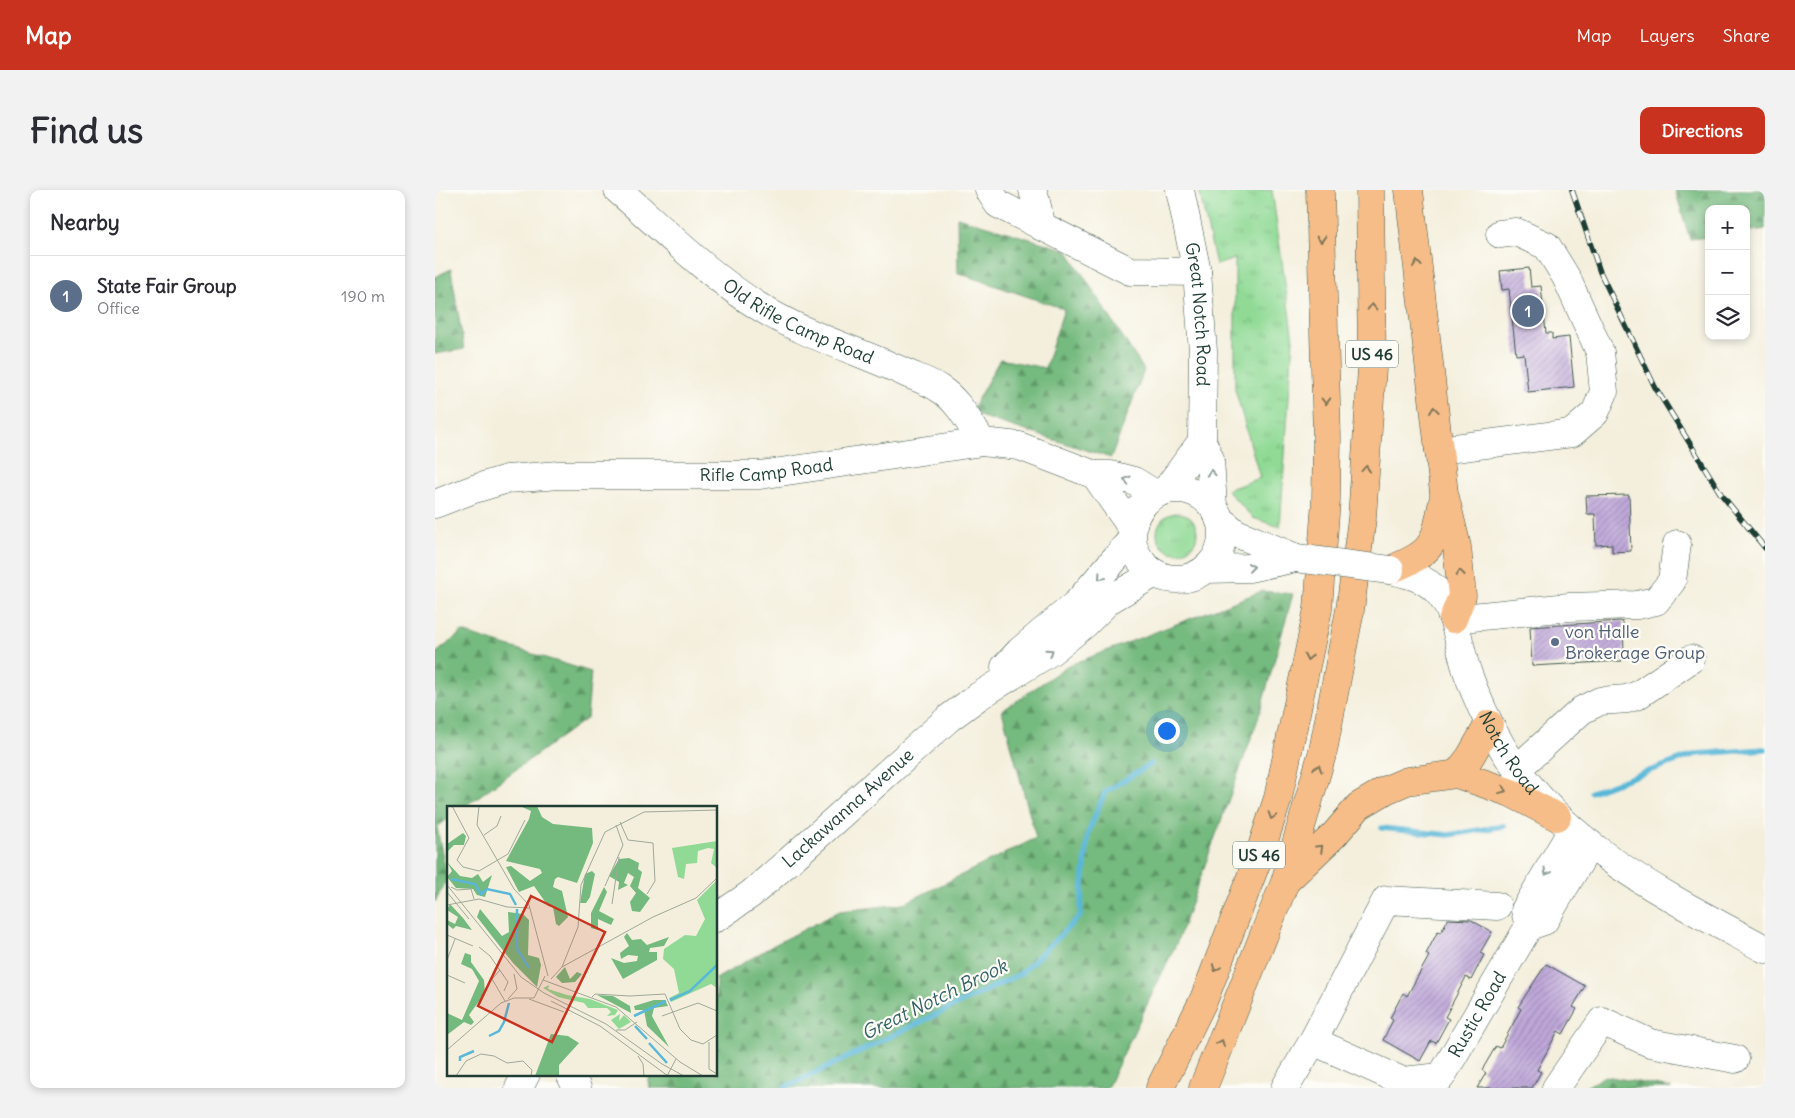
<!DOCTYPE html>
<meta charset="utf-8">
<style>
:root{--surface:#fff;--page:#f2f2f3;--text:#2b2b33;--muted:#7c7c81;--line:#e1e1e2;--accent:#c8321e}
body{margin:0;font-family:Delius,sans-serif;background:var(--page);color:var(--text)}
.controls{position:absolute;right:15px;top:15px;display:grid;overflow:hidden;border-radius:10px;box-shadow:0 2px 8px #0003}
.controls button{width:45px;height:45px;display:grid;place-items:center;padding:0;border:0;border-bottom:1px solid var(--line);background:var(--surface);color:var(--text);font:25px sans-serif}
.you{position:absolute;left:731px;top:540px;width:18px;height:18px;margin:-12px;border:4px solid #fff;border-radius:50%;background:#1a73e8;box-shadow:0 0 0 8px #1a73e833}
.badge{display:grid;place-items:center;width:32px;height:32px;border-radius:50%;background:var(--accent);color:#fff;font-size:16px;font-weight:700}
.pin{position:absolute;translate:-50% -50%;border:2px solid #fff;box-shadow:0 1px 5px #0006}
.list{margin:0;padding:0;list-style:none}
h2{display:flex;justify-content:space-between;align-items:center;height:65px;margin:0;padding:0 20px;font-size:21px}
h2 small{font-size:16px;font-weight:400;color:var(--muted)}
.list li{display:grid;grid-template-columns:32px 1fr auto;gap:15px;align-items:center;box-sizing:border-box;height:80px;padding:0 20px;border-top:1px solid var(--line)}
.list b{display:block;font-size:19px;white-space:nowrap}
.list p{margin:0;font-size:16px;white-space:nowrap;color:var(--muted)}
.list em{font-size:16px;font-style:normal;color:var(--muted)}
.icon{flex:none;width:28px;height:28px;fill:none;stroke:currentColor;stroke-width:2;stroke-linecap:round;stroke-linejoin:round}
.map{position:relative;flex:none;width:1330px;height:898px;overflow:hidden;border-radius:10px}
header{display:flex;align-items:center;gap:30px;box-sizing:border-box;height:70px;padding:0 25px;background:var(--accent);color:#fff}
header strong{font-size:24px}
nav{display:flex;gap:28px;margin-inline-start:auto;font-size:18px}
.intro{display:flex;align-items:center;justify-content:space-between;box-sizing:border-box;height:120px;padding:0 30px}
h1{margin:0;font-size:35px}
.button{padding:12px 22px;border-radius:10px;background:var(--accent);color:#fff;font-size:18px;font-weight:700}
main{display:flex;gap:30px;padding:0 30px}
aside{flex:1;background:var(--surface);border-radius:10px;box-shadow:0 2px 8px #0003}
.map>svg:first-child{display:block}
.grass{fill:url(#grass-tufts);stroke:#588c64}
.forest{fill:url(#forest-firs);stroke:#4a7c59}
.lines{fill:none;stroke-linecap:round;stroke-linejoin:round}
.stream{stroke:#59b7d8;stroke-width:5.5}
.building{fill:url(#building-hatch)}
.minor-casing{stroke:#3f584d;stroke-width:29}
.highway-casing{stroke:#3f584d;stroke-width:29}
.minor{stroke:#fff;stroke-width:28}
.highway{stroke:#f7bd88;stroke-width:28}
.rail-casing{stroke:#1f3d34;stroke-width:5.5}
.rail{stroke:#fdfcf7;stroke-width:4;stroke-dasharray:11;stroke-linecap:butt}
.minor-bridge-casing{stroke:#3f584d;stroke-width:29;stroke-linecap:butt}
.minor-bridge{stroke:#fff;stroke-width:28}
.oneway{stroke:#80775a}
.oneway2{stroke:#8f9e9a}
.service-dot{fill:#5c6f8a;stroke:#fdfcf7;stroke-width:2}
.labels{text-anchor:middle;stroke-width:4.5;stroke-linejoin:round;paint-order:stroke}
.shield{fill:#fdfcf7;stroke:#62766e;stroke-width:1}
.shield-label{font-size:16px;font-weight:bold;fill:#1f3d34}
.street-label{font-size:18px;fill:#1f3d34;stroke:#fdfcf7}
.service-label{font-size:18px;fill:#4e5e75;stroke:#fdfcf7;text-anchor:start}
.water-label{font-size:19px;font-style:italic;fill:#306265;stroke:#fdfcf7}
.inset-river{fill:none;stroke:#59b7d8;stroke-width:2.5}
.inset-road{fill:none;stroke:#9fa899;stroke-width:1}
.view{fill:#c8321e;fill-opacity:0.15;stroke:#c8321e;stroke-width:2.5}
.inset-edge{fill:none;stroke:#1f3d34;stroke-width:2.5}
</style>
<header>
<strong>Map</strong>
<nav><a>Map</a><a>Layers</a><a>Share</a></nav>
</header>
<div class="intro"><h1>Find us</h1><a class="button">Directions</a></div>
<main>
<aside>
<h2>Nearby<small></small></h2>
<ul class="list">
<li><span class="badge" style="background:#5c6f8a">1</span><div><b>State Fair Group</b><p>Office</p></div><em>190 m</em></li>
</ul>
</aside>
<div class="map">
<svg width="1330" height="898" viewBox="0 0 1330 898">
<defs>
<pattern id="grass-tufts" width="24" height="20" patternUnits="userSpaceOnUse" patternTransform="scale(1.25)"><rect width="24" height="20" fill="#90da95"/><path d="M3 7l-1-3M5 7V3M7 7l1-3M15 17l-1-3M17 17v-4M19 17l1-3" fill="none" stroke="#7cbc81"/></pattern>
<pattern id="forest-firs" width="22" height="20" patternUnits="userSpaceOnUse" patternTransform="scale(1.25)"><rect width="22" height="20" fill="#74ba7e"/><path d="M5 1l3.5 6h-7zM16 11l3.5 6h-7z" fill="#5f9868"/></pattern>
<pattern id="building-hatch" width="6" height="6" patternUnits="userSpaceOnUse" patternTransform="scale(1.25)"><rect width="6" height="6" fill="#c0a8da"/><path d="M-1 1l2-2M0 6l6-6M5 7l2-2" fill="none" stroke="#9b8ab2"/></pattern>
</defs>
<rect width="100%" height="100%" fill="#fdfcf7"/>
<filter id="ink" filterUnits="userSpaceOnUse"><feTurbulence type="fractalNoise" baseFrequency=".02" numOctaves="2"/><feDisplacementMap in="SourceGraphic" scale="10" xChannelSelector="R" yChannelSelector="G"/><feConvolveMatrix kernelMatrix="1 2 1 2 8 2 1 2 1" color-interpolation-filters="sRGB"/></filter>
<filter id="wash" filterUnits="userSpaceOnUse"><feTurbulence type="fractalNoise" baseFrequency=".0096" numOctaves="4" result="noise"/><feDisplacementMap in="SourceGraphic" scale="20" xChannelSelector="R" yChannelSelector="G"/><feGaussianBlur stdDeviation="1.12" result="paint"/><feColorMatrix in="noise" values="0 0 0 0 0 0 0 0 0 0 0 0 0 0 0 0 0 1.4 0 .05"/><feComposite in="paint" operator="in"/></filter>
<g filter="url(#wash)">
<rect width="100%" height="100%" fill="#f4efdd"/>
<!-- grass -->
<g class="grass">
<path d="M 764,0 L 837,0 L 858,150 L 845,337 L 818,328 L 792,300 L 825,288 L 800,199 L 800,69 L 781,75 Z"/>
<circle cx="742" cy="343" r="20"/>
</g>
<!-- forest -->
<g class="forest">
<path d="M 1240,0 L 1330,0 L 1330,39 L 1311,42 L 1311,19 L 1274,19 L 1274,47 L 1255,49 Z"/>
<path d="M 522,27 L 632,60 L 709,180 L 676,268 L 535,223 L 565,169 L 610,178 L 629,119 L 523,83 Z"/>
<path d="M 16,79 L 29,159 L 0,164 L 0,87 Z"/>
<path d="M 827,401 L 858,404 L 823,529 L 742,752 L 672,898 L 215,898 L 213,892 L 216,884 L 281,884 L 281,789 L 339,755 L 405,721 L 468,714 L 601,648 L 567,521 L 632,476 Z"/>
<path d="M 27,442 L 156,482 L 152,528 L 29,617 L 14,617 L 14,628 L 2,637 L 12,689 L 0,712 L 0,464 Z"/>
<path d="M 1170,886 L 1236,898 L 1149,898 Z"/>
</g>
<g class="lines">
<!-- stream -->
<g class="stream">
<path d="M 1156,602 L 1261,564 L 1330,559"/>
<path d="M 947,638 L 1014,645 L 1069,636"/>
<path d="M 349,898 L 585,784 L 645,726 L 653,643 L 670,602 L 716,574"/>
</g>
</g>
<g id="blocks">
<!-- building -->
<g class="building">
<path d="M 1094,78 L 1096,97 L 1106,96 L 1111,143 L 1117,143 L 1117,149 L 1134,147 L 1139,197 L 1093,202 L 1089,164 L 1081,165 L 1074,99 L 1067,100 L 1065,81 Z"/>
<path d="M 1194,305 L 1196,361 L 1177,362 L 1177,354 L 1161,355 L 1160,324 L 1152,324 L 1151,306 Z"/>
<path d="M 1185,431 L 1188,432 L 1189,463 L 1187,463 L 1187,471 L 1097,476 L 1095,437 Z"/>
<path d="M 1013,729 L 1036,730 L 1057,742 L 1045,763 L 1049,765 L 1036,790 L 1031,787 L 1010,827 L 1014,829 L 1001,853 L 996,851 L 985,871 L 948,850 L 958,830 L 955,828 L 968,803 L 972,806 L 994,766 L 991,764 L 1003,741 L 1006,742 Z"/>
<path d="M 1111,774 L 1150,796 L 1138,817 L 1142,819 L 1128,844 L 1123,841 L 1102,880 L 1106,882 L 1097,898 L 1042,898 L 1051,883 L 1047,880 L 1061,856 L 1065,858 L 1086,819 L 1083,817 Z"/>
</g>
</g>
</g>
<g filter="url(#ink)">
<use href="#blocks" fill-opacity="0" stroke="#3f584d" stroke-width="1"/>
<g class="lines">
<!-- minor casing -->
<g class="minor-casing">
<g id="minor">
<path id="s1" d="M 183,0 C 228,39 272,84 323,116 C 369,145 422,160 471,183 C 482,188 495,192 505,199 C 524,211 535,234 547,252"/>
<path d="M 554,0 L 563,14 L 695,81 L 762,82"/>
<path d="M 598,0 L 607,37"/>
<path id="s2" d="M 745,0 L 762,82 L 768,161 L 767,251 L 775,269 L 778,317"/>
<path d="M 1004,260 L 1137,243 L 1160,223 L 1169,202 L 1165,162 L 1131,87 L 1112,56 L 1081,42 L 1065,44"/>
<path d="M 660,285 L 697,338"/>
<circle cx="742" cy="344" r="45"/>
<path d="M 731,300 L 767,251"/>
<path id="s3" d="M 0,314 L 39,299 L 72,289 L 124,285 L 325,285 L 547,252 L 584,256 L 660,285 L 676,285 L 699,291 L 720,304"/>
<path d="M 784,329 L 801,343 L 861,368"/>
<path d="M 771,379 L 814,378 L 861,368"/>
<path id="s4" d="M 955,380 C 972,384 989,387 1002,401 C 1022,422 1023,455 1032,481 C 1041,507 1053,533 1067,557 C 1126,656 1232,706 1330,759"/>
<path d="M 1018,429 L 1134,417 L 1202,415 L 1221,411 L 1237,391 L 1242,354"/>
<path d="M 570,477 L 585,461 L 642,413 L 697,349"/>
<path d="M 1082,579 L 1147,520 L 1165,511 L 1192,509 L 1203,505 L 1256,469"/>
<path id="s5" d="M 281,728 L 316,704 L 354,671 L 514,528 L 544,506 L 615,462 L 650,434 L 674,410 L 720,383"/>
<path d="M 1094,736 L 1090,720 L 1137,640"/>
<path id="s6" d="M 878,851 L 967,891 L 1006,887 L 1094,736 L 1109,731 L 1155,654"/>
<path d="M 135,884 L 142,898"/>
<path d="M 84,898 L 91,884"/>
<path d="M 850,898 L 878,851 L 951,710 L 1062,716"/>
<path d="M 1121,898 L 1167,831 L 1215,853 L 1300,869"/>
</g>
</g>
<!-- highway casing -->
<g class="highway-casing">
<g id="highway">
<path d="M 974,0 L 1009,303 L 1022,357 L 1027,406 L 1018,429"/>
<path d="M 955,380 C 999,361 999,357 1008,311"/>
<path d="M 1022,584 L 1035,567 L 1054,534"/>
<path d="M 851,691 L 900,644 L 924,616 L 951,600 L 972,591 L 1022,584 L 1076,603 L 1122,627"/>
<path d="M 725,898 L 769,809 L 824,666 L 843,608 L 883,419 L 891,310 L 892,248 L 885,0"/>
<path d="M 768,898 L 850,692 L 888,561 L 915,420 L 927,328 L 937,178 L 935,0"/>
</g>
</g>
<!-- minor -->
<use href="#minor" class="minor"/>
<!-- highway -->
<use href="#highway" class="highway"/>
<!-- rail casing -->
<g class="rail-casing">
<path id="rail" d="M 1137,0 L 1165,82 L 1220,197 L 1286,304 L 1330,358"/>
</g>
<!-- rail -->
<use href="#rail" class="rail"/>
<!-- minor-bridge casing -->
<g class="minor-bridge-casing">
<path id="minor-bridge" d="M 861,368 L 955,380"/>
</g>
<!-- minor-bridge -->
<use href="#minor-bridge" class="minor-bridge"/>
</g>
<!-- one-way arrows -->
<defs><path id="oneway-chevron" d="M-2-3.5L2.5 0L-2 3.5" fill="none" stroke-width="1.6" stroke-linecap="round" stroke-linejoin="round" transform="scale(1.25)"/></defs>
<g class="oneway">
<use href="#oneway-chevron" transform="translate(886 49) rotate(88)"/>
<use href="#oneway-chevron" transform="translate(982 74) rotate(-96)"/>
<use href="#oneway-chevron" transform="translate(937 117) rotate(-91)"/>
<use href="#oneway-chevron" transform="translate(891 211) rotate(89)"/>
<use href="#oneway-chevron" transform="translate(999 220) rotate(-97)"/>
<use href="#oneway-chevron" transform="translate(931 279) rotate(-85)"/>
<use href="#oneway-chevron" transform="translate(1025 383) rotate(-97)"/>
<use href="#oneway-chevron" transform="translate(873 467) rotate(101)"/>
<use href="#oneway-chevron" transform="translate(883 578) rotate(-74)"/>
<use href="#oneway-chevron" transform="translate(1068 600) rotate(22)"/>
<use href="#oneway-chevron" transform="translate(837 626) rotate(108)"/>
<use href="#oneway-chevron" transform="translate(885 658) rotate(-44)"/>
<use href="#oneway-chevron" transform="translate(781 778) rotate(111)"/>
<use href="#oneway-chevron" transform="translate(786 853) rotate(-68)"/>
</g>
<g class="oneway2">
<use href="#oneway-chevron" transform="translate(776 283) rotate(-94)"/>
<use href="#oneway-chevron" transform="translate(692 290) rotate(-164)"/>
<use href="#oneway-chevron" transform="translate(816 377) rotate(-8)"/>
<use href="#oneway-chevron" transform="translate(666 387) rotate(132)"/>
<use href="#oneway-chevron" transform="translate(615 462) rotate(-35)"/>
<use href="#oneway-chevron" transform="translate(1112 682) rotate(121)"/>
</g>
</g>
<!-- markers -->
<circle class="service-dot" cx="1120" cy="452" r="5"/>
<g class="labels">
<!-- shield labels -->
<g class="shield">
<rect x="911" y="150.5" width="52" height="27" rx="4"/>
<rect x="798" y="651.5" width="52" height="27" rx="4"/>
</g>
<g class="shield-label">
<text x="937" y="170">US 46</text>
<text x="824" y="671">US 46</text>
</g>
<!-- street labels -->
<g class="street-label">
<text dy="6" stroke="none"><textPath href="#s2" startOffset="126">Great Notch Road</textPath></text>
<text dy="6" stroke="none"><textPath href="#s1" startOffset="225">Old Rifle Camp Road</textPath></text>
<text dy="6" stroke="none"><textPath href="#s3" startOffset="336">Rifle Camp Road</textPath></text>
<text dy="6" stroke="none"><textPath href="#s4" startOffset="231">Notch Road</textPath></text>
<text dy="6" stroke="none"><textPath href="#s5" startOffset="172">Lackawanna Avenue</textPath></text>
<text dy="6" stroke="none"><textPath href="#s6" startOffset="209">Rustic Road</textPath></text>
</g>
<!-- service labels -->
<g class="service-label">
<text x="1130" y="448">von Halle<tspan x="1130" dy="21">Brokerage Group</tspan></text>
</g>
<!-- water labels -->
<g class="water-label">
<text transform="translate(499 809) rotate(-26)" y="7">Great Notch Brook</text>
</g>
</g>
<!-- overview -->
<g transform="translate(12 616)">
<rect width="270" height="270" fill="#f4efdd"/>
<path d="M 102,179 L 101,183 L 120,189 L 143,193 L 171,204 L 168,209 L 160,210 L 164,206 L 160,202 L 141,202 L 137,197 L 111,191 L 96,182 Z" fill="#90da95"/>
<path d="M 73,0 L 90,0 L 95,11 L 106,18 L 145,22 L 146,37 L 130,77 L 111,71 L 108,73 L 106,81 L 115,85 L 121,111 L 112,120 L 109,118 L 106,101 L 101,100 L 87,80 L 72,86 L 59,61 L 64,60 L 83,75 L 95,67 L 93,63 L 59,55 L 82,13 L 84,5 ZM 16,27 L 19,30 L 17,39 L 7,39 L 0,46 L 0,38 ZM 182,52 L 192,57 L 191,63 L 195,66 L 191,82 L 203,92 L 193,106 L 185,105 L 183,96 L 189,87 L 183,80 L 187,71 L 181,67 L 177,77 L 181,79 L 171,84 L 172,76 L 162,70 L 172,53 ZM 0,56 L 13,70 L 25,72 L 31,68 L 36,76 L 45,69 L 38,91 L 30,89 L 26,83 L 9,82 L 0,71 L 5,65 ZM 145,65 L 148,68 L 143,91 L 139,97 L 133,97 L 138,68 ZM 157,81 L 160,86 L 152,105 L 167,113 L 164,119 L 151,113 L 151,124 L 144,122 L 144,107 ZM 3,98 L 16,112 L 25,124 L 9,120 L 6,123 L 0,118 L 0,114 L 8,118 L 11,111 L 0,104 ZM 33,103 L 55,130 L 62,126 L 61,106 L 76,108 L 82,114 L 81,149 L 92,152 L 94,159 L 90,181 L 66,157 L 30,111 ZM 180,127 L 185,134 L 194,133 L 200,139 L 222,131 L 217,140 L 203,142 L 202,146 L 210,146 L 210,154 L 176,173 L 164,152 L 177,157 L 190,155 L 191,150 L 181,149 L 174,153 L 173,147 L 182,140 L 177,131 ZM 18,147 L 24,149 L 24,156 L 37,174 L 38,187 L 22,209 L 27,216 L 24,219 L 17,216 L 0,229 L 0,207 L 15,214 L 32,175 L 25,163 L 14,158 ZM 118,161 L 123,173 L 130,166 L 135,168 L 128,176 L 115,177 L 109,171 ZM 150,189 L 166,190 L 183,200 L 184,207 ZM 207,194 L 218,194 L 221,200 L 207,202 L 205,210 L 222,241 L 200,220 L 197,204 L 188,204 L 187,200 ZM 104,228 L 121,230 L 132,237 L 112,259 L 112,270 L 88,270 Z" fill="#74ba7e"/>
<path d="M 173,208 L 172,215 L 177,209 L 184,216 L 172,223 L 164,214 Z" fill="#90da95"/>
<path d="M 270,35 L 270,62 L 264,57 L 267,43 L 261,42 L 251,45 L 250,57 L 239,58 L 237,73 L 231,71 L 225,42 ZM 270,74 L 270,182 L 264,178 L 224,196 L 222,192 L 232,187 L 227,163 L 216,153 L 217,143 L 238,129 L 249,130 L 258,113 L 250,94 Z" fill="#90da95"/>
<path class="inset-river" d="M 4,73 L 28,78 L 34,88 L 40,83 L 63,88 L 69,99M 70,103 L 70,143 L 82,162M 223,194 L 243,185 L 270,159M 187,210 L 219,195M 188,220 L 200,233M 42,230 L 52,225 L 57,216 L 62,197M 202,237 L 220,257M 13,255 L 13,251 L 27,245"/>
<path class="inset-road" d="M 5,0 L 22,32 L 10,54 L 16,61 L 32,65 L 61,48 L 78,14M 32,0 L 30,19 L 67,83 L 82,99 L 101,170M 173,16 L 181,34 L 206,37 L 208,75 L 200,88M 37,29 L 50,20 L 54,10M 0,79 L 74,171 L 97,187 L 159,218 L 215,258 L 237,270M 158,80 L 176,39 L 169,19M 4,81 L 10,84 L 24,83 L 27,93M 0,86 L 22,113M 165,98 L 172,51M 0,99 L 32,93 L 60,101 L 83,102M 0,129 L 26,140M 32,141 L 43,150 L 61,176 L 57,185M 0,154 L 8,133M 115,161 L 206,111 L 249,92 L 270,72M 53,164 L 45,173 L 58,195M 0,169 L 18,177M 104,173 L 115,161 L 131,121 L 134,79 L 158,26 L 197,6 L 270,4M 96,174 L 169,201 L 233,256 L 256,270M 145,191 L 148,188 L 183,190 L 218,188 L 233,223 L 244,234 L 256,238 L 270,229M 61,193 L 70,183 L 67,168M 82,193 L 117,206M 104,195 L 153,220 L 221,270M 215,210 L 251,197 L 270,205M 169,224 L 178,224 L 190,216M 262,236 L 262,263 L 270,268M 0,244 L 54,197 L 67,192 L 87,192 L 98,170M 191,250 L 196,258 L 197,270M 9,270 L 19,255 L 34,248 L 47,250 L 60,257 L 76,255 L 85,264 L 84,270M 220,270 L 229,253"/>
<path class="view" d="M 84,90 L 158,126 L 105,236 L 31,200 Z"/>
<rect width="270" height="270" class="inset-edge"/>
</g>
</svg>
<div class="controls">
<button>+</button>
<button>−</button>
<button><svg class="icon" aria-label="layers" viewBox="0 0 24 24"><path d="M12 4l9 5-9 5-9-5zM3 14l9 5 9-5"/></svg></button>
</div>
<div class="you"></div>
<div class="pin badge" style="left:1093px;top:121px;background:#5c6f8a">1</div>
</div>
</main>
